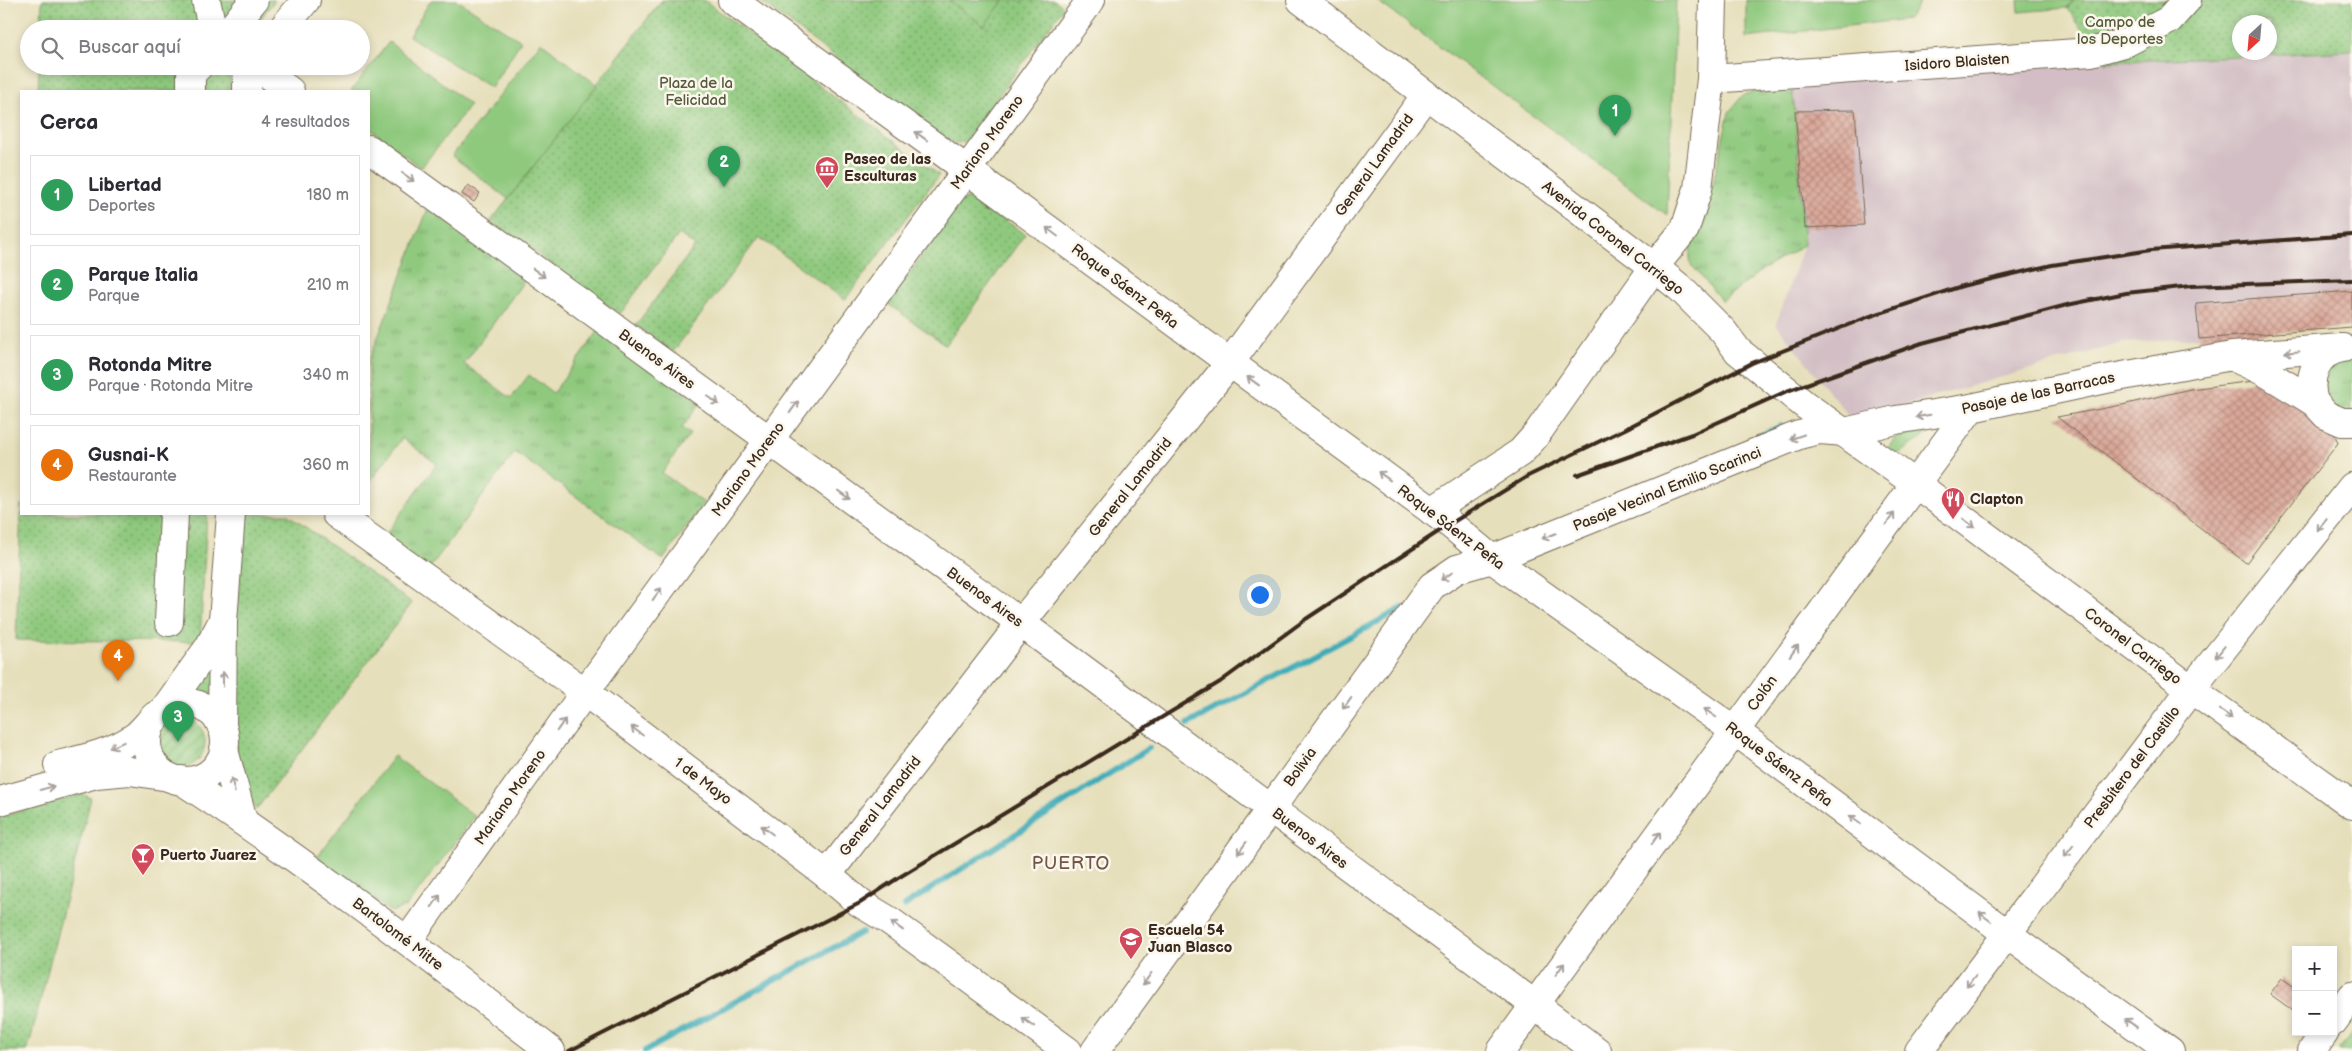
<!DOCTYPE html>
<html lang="es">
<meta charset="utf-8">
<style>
:root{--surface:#fff;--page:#f2f2f3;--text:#2b2b33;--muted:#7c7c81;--line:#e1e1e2;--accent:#d1495b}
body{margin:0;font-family:"Balsamiq Sans",sans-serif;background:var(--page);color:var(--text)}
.controls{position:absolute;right:15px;bottom:15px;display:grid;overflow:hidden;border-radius:0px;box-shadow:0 2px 8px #0003}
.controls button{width:45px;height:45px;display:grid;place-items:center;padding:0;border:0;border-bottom:1px solid var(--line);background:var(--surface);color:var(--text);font:25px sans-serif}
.compass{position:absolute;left:2232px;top:15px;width:45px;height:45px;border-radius:50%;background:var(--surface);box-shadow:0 2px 8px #0003;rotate:206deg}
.you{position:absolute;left:1259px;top:594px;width:18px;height:18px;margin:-12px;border:4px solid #fff;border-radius:50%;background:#1a73e8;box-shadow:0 0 0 8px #1a73e833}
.badge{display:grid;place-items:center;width:32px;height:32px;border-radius:50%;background:var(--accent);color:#fff;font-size:16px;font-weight:700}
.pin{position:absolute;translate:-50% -41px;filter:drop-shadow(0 1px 2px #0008)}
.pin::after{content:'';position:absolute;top:26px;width:18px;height:15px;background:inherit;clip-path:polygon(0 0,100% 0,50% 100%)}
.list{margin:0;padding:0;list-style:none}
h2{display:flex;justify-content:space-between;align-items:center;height:65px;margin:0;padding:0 20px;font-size:21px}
h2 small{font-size:16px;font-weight:400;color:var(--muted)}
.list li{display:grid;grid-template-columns:32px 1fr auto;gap:15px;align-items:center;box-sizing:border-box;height:80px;margin:0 10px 10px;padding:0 10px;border:1px solid var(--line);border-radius:0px}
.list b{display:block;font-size:19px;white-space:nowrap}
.list p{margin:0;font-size:16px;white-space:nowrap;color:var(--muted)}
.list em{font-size:16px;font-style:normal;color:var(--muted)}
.icon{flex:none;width:28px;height:28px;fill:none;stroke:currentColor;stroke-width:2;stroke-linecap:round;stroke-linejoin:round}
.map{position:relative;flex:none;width:2352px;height:1051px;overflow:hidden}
.search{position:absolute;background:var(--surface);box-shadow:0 2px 8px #0003;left:20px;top:20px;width:350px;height:55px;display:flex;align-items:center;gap:12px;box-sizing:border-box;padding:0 18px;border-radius:28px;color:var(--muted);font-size:19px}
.panel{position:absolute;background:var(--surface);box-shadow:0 2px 8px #0003;left:20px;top:90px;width:350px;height:425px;border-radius:0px}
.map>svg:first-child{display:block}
.railway{fill:#d2bec4}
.grass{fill:url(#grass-tufts);stroke:#657a4e}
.park{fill:url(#park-dots);stroke:#657a4e;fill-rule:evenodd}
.garden{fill:url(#garden-furrows);stroke:#657a4e}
.pitch{fill:#8fc97e;stroke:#657a4e}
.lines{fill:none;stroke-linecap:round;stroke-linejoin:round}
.stream{stroke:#3cacb7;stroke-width:6}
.building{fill:url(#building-cross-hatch)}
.minor-casing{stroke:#776955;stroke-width:30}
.major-casing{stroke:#776955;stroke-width:30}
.minor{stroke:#fff;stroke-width:28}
.major{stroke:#fff;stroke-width:28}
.rail{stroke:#3b2a1e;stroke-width:4}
.oneway{stroke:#a79f9a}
.labels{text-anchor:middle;stroke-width:5;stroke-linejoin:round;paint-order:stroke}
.park-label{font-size:15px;fill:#545a3b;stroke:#fbf7ec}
.street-label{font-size:15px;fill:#3b2a1e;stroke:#fbf7ec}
.poi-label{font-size:15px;font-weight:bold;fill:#3b2a1e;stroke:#fbf7ec;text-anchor:start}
.quarter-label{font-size:18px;letter-spacing:1px;fill:#735649;stroke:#fbf7ec}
</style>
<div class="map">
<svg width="2352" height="1051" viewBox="0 0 2352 1051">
<defs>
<pattern id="grass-tufts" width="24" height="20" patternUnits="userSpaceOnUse" patternTransform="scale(1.25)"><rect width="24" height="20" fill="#8fc97e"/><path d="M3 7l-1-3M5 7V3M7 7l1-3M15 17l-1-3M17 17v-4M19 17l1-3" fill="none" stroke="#76a367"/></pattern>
<pattern id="park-dots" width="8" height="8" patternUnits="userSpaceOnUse" patternTransform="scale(1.25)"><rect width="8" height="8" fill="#8fc97e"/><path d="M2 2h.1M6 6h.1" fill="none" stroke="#76a367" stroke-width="1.8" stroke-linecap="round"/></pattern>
<pattern id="garden-furrows" width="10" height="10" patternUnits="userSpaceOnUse" patternTransform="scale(1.25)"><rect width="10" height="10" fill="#8fc97e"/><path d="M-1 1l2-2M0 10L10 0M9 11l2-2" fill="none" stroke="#76a367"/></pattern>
<pattern id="building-cross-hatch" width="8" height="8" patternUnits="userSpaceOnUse" patternTransform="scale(1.25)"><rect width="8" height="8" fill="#daa89a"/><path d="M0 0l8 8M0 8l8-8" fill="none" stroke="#b2897d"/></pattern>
</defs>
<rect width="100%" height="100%" fill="#fbf7ec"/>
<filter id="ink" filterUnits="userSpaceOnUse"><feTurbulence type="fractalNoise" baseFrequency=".02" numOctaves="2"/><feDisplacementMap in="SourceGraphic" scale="10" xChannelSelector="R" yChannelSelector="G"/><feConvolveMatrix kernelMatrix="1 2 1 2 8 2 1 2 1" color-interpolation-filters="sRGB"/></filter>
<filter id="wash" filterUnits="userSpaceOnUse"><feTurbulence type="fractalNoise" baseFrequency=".0096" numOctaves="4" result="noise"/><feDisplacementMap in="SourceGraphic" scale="20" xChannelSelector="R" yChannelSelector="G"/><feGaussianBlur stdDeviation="1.12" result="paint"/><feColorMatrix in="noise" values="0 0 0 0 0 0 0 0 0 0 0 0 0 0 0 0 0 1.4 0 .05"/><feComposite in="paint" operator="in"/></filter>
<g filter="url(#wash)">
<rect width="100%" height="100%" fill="#e6dfbb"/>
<!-- railway -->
<path class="railway" d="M 2352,51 L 2352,326 L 2122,343 L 1852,420 L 1776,324 L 1804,245 L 1795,111 L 1791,82 L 2105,62 Z"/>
<!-- grass -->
<g class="grass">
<path d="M 1791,82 L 1795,111 L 1804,245 L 1762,270 L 1722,301 L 1689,262 L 1691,246 L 1704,223 L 1729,112 L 1743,95 Z"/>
<path d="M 429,206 L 527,277 L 464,364 L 511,398 L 529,375 L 553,393 L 600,329 L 700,403 L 682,428 L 690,434 L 662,473 L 704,503 L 663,560 L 515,452 L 429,569 L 384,537 L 437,464 L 402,438 L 369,483 L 369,360 Z"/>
<path d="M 2352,357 L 2352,416 L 2337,414 L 2317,386 L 2322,369 Z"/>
<path d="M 1942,419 C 1927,433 1913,447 1894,456 L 1888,450 C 1896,428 1923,425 1942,419 Z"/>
<path d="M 217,657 L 213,707 L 200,695 L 181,693 Z"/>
</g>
<!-- park -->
<g class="park">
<path d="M 42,0 L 275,0 L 253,29 L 41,29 Z"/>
<path d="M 662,0 L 704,0 L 939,175 L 845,300 L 759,237 L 673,352 L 636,325 L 695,246 L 679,234 L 620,314 L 491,221 Z"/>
<path d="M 759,0 L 1054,0 L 1064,7 L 965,141 L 958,143 L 946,140 Z"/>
<path d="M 2073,0 L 2352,0 L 2352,51 L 2105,62 L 2067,8 ZM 2240,22 L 2270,22 L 2270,52 L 2240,52 Z"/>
<path d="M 39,66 L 232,66 L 230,91 L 38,91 Z"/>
<path d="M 966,199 L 975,199 L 1025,234 L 946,345 L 888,304 L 958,204 Z"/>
<path d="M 21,504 L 21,514 L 207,514 L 200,642 L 16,640 Z"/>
<path d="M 243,514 L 287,514 L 412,603 L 256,810 L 241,775 L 232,728 Z"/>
<path d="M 82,794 L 91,798 L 30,1042 L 26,1051 L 0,1051 L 0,817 Z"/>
</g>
<!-- garden -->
<circle class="garden" cx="179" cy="742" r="26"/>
<!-- pitch -->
<g class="pitch">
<path d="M 431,0 L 457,0 L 521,41 L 491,88 L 409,36 Z"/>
<path d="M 948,0 L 1004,0 L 984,26 Z"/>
<path d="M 1376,0 L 1676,0 L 1667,215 Z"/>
<path d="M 1746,0 L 1921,0 L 1908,19 L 1746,38 Z"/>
<path d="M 2018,0 L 2073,0 L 2067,8 L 2019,12 Z"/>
<path d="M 389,42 L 470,105 L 421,168 L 369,128 L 369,91 L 351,91 Z"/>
<path d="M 541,42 L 597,85 L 508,199 L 452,156 Z"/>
<path d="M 394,756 L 475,816 L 407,906 L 391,912 L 317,857 Z"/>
<path d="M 2352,1032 L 2352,1051 L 2338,1051 Z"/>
</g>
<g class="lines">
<!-- stream -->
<g class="stream">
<path d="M 1749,441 L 1782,426"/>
<path d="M 1188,724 L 1403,608"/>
<path d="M 904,906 L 1149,748"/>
<path d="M 645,1051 L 862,932"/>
</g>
</g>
<g id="blocks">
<!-- building -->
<g class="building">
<path d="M 1855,110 L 1864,225 L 1805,228 L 1795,111 Z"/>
<path d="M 468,185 L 480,193 L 474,202 L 462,194 Z"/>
<path d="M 2352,291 L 2352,327 L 2199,339 L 2196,303 Z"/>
<path d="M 2262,380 L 2334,433 L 2338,443 L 2246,563 L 2057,417 L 2122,405 L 2190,389 Z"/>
<path d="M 2282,978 L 2296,988 L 2296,1013 L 2270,994 Z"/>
</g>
</g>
</g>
<g filter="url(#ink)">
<use href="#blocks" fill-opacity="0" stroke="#776955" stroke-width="1"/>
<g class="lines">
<!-- minor casing -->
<g class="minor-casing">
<g id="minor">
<path d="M 206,0 L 211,23 L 215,29"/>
<path d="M 732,0 L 966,169 L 1450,524 L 1492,559 L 1735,731 L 2006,933 L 2170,1051"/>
<path d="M 1301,0 L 1654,267 L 1680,288 L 1723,331 L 1738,351 L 1805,405 L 1916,484 L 2191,689 L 2352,805"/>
<path d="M 231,29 L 254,0"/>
<path d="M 282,29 L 306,0"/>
<path d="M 256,66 L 290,91"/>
<path d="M 1711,79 L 2091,52 L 2127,42 L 2169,20 L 2187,0"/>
<path d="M 191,91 L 191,74 L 199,66"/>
<path d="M 247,91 L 247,81 L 252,66"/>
<path d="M 369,149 L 1021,623 L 1597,1051"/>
<path d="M 2233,357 L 2265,372 L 2314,402 L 2326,415 L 2342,422 L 2352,422"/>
<path d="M 2314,402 C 2307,378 2315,352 2343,348"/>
<path d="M 1432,511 L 1521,452 L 1536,435 L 1654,267 L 1685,229 L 1698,189 L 1711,79 L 1713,0"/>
<path d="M 336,514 L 585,692 L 827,875 L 860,903 L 890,921 L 1068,1051"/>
<path d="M 169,622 L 174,514"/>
<circle cx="186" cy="742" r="39"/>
<path d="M 166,707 L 209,647 L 222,622"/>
<path d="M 222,727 L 223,621 L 231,514"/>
<path d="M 224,750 L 243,820"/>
<path d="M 181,780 C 309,864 430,958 551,1051"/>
<path d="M 827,875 L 1021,623 L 1229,364 L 1426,95"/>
<path d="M 408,940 L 585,692 L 1091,0"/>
<path d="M 2333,1022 L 2352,996"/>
<path d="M 1095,1051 L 1432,586 L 1457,569 L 1492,559 L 1799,435 L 1820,430 L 1845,432 L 1896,420 L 1971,408 L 2106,379 L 2232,356 L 2341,348"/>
<path d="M 1501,1051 L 1971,408"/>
<path d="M 1919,1051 L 2191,689 L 2352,487"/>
<path d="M 2312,1051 L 2325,1032"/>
</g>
</g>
<!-- major casing -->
<g class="major-casing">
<g id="major">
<path d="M 58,765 C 84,759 115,752 136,736 C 143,730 149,722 155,716"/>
<path d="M 0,801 L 96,774 L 130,771 L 169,777"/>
</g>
</g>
<!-- minor -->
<use href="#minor" class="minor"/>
<!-- major -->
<use href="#major" class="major"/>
<!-- rail -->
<g class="rail">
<path d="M 1577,475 L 1692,434 L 1787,391 L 1922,343 L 2067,305 L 2126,293 L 2191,286 L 2352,280"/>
<path d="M 569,1051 L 860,903 L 898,878 L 1220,682 L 1306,619 L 1450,524 L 1528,476 L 1627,428 L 1752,363 L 1868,317 L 1962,286 L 2052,265 L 2151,250 L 2352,235"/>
</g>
</g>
<!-- one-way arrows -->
<defs><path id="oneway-shaft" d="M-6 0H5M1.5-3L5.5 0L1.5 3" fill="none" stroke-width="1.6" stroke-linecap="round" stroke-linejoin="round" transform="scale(1.25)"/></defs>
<g class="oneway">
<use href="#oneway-shaft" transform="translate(921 136) rotate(-144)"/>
<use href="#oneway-shaft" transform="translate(408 177) rotate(36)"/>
<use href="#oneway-shaft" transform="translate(1052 232) rotate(-143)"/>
<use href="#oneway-shaft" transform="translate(539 273) rotate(36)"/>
<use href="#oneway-shaft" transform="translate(2292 352) rotate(176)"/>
<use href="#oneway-shaft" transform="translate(1253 381) rotate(-144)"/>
<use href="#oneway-shaft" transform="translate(713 400) rotate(36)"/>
<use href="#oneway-shaft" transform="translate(794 407) rotate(-54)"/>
<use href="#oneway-shaft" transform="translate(1923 416) rotate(171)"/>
<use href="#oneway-shaft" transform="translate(1797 437) rotate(161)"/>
<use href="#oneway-shaft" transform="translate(1384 476) rotate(-144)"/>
<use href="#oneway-shaft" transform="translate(844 495) rotate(36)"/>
<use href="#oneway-shaft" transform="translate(1890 519) rotate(-54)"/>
<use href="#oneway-shaft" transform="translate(1969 523) rotate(37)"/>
<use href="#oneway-shaft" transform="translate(2322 525) rotate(129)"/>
<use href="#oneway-shaft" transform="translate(1549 536) rotate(158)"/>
<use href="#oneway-shaft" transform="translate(1447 576) rotate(146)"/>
<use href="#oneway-shaft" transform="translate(657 594) rotate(-54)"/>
<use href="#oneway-shaft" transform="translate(1794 651) rotate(-54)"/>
<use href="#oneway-shaft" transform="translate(2220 652) rotate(129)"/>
<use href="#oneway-shaft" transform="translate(223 679) rotate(-90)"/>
<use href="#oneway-shaft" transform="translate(1347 703) rotate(126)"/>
<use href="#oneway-shaft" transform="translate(1710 713) rotate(-145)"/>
<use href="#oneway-shaft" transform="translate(2226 714) rotate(36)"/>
<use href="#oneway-shaft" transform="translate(561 725) rotate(-55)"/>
<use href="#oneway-shaft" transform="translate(637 731) rotate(-143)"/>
<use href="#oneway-shaft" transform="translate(117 745) rotate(155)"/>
<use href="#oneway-shaft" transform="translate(233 785) rotate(-104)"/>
<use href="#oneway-shaft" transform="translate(47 788) rotate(-15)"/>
<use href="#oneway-shaft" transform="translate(1855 820) rotate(-143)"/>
<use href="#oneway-shaft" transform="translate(767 830) rotate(-143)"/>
<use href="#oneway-shaft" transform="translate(1656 838) rotate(-54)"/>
<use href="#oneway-shaft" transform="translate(1242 848) rotate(126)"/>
<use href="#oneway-shaft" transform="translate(2069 851) rotate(127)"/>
<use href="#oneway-shaft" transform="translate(436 901) rotate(-55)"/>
<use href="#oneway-shaft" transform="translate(1985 917) rotate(-143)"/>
<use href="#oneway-shaft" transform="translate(897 926) rotate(-144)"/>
<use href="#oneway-shaft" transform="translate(1560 969) rotate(-54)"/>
<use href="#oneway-shaft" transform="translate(1147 979) rotate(126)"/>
<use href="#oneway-shaft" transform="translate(1971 981) rotate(127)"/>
<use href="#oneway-shaft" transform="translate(1028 1022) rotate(-144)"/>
<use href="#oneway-shaft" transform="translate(2131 1023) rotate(-144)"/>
</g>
</g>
<!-- icons -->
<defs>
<g id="museum-pin" transform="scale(1.25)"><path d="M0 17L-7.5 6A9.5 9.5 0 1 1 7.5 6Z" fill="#d1495b" stroke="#fbf7ec"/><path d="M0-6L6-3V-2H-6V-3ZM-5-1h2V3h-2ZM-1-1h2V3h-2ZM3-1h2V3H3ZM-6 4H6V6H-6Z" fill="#fff"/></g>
<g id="restaurant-pin" transform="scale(1.25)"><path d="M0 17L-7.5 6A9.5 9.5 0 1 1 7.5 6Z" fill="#d1495b" stroke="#fbf7ec"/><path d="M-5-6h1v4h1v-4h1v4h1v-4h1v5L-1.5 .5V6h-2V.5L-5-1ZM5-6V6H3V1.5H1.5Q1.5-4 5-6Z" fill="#fff"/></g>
<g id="bar-pin" transform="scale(1.25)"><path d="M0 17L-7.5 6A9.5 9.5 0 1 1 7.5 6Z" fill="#d1495b" stroke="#fbf7ec"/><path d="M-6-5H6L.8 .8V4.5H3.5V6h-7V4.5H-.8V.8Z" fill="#fff"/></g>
<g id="school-pin" transform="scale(1.25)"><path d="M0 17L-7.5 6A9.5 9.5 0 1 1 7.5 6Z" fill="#d1495b" stroke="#fbf7ec"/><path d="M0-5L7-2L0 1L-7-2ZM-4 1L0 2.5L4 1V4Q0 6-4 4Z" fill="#fff"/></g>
</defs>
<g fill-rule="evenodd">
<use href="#museum-pin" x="827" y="168"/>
<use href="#restaurant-pin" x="1953" y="499"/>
<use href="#bar-pin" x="143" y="855"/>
<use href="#school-pin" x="1131" y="939"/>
</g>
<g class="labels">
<!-- park labels -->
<g class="park-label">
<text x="2120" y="27">Campo de<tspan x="2120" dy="17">los Deportes</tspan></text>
<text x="696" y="88">Plaza de la<tspan x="696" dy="17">Felicidad</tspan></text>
</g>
<!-- street labels -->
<g class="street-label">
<text transform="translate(1957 62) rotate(-4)" y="5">Isidoro Blaisten</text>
<text transform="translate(987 142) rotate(-54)" y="5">Mariano Moreno</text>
<text transform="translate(1374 165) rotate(-54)" y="5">General Lamadrid</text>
<text transform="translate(1613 238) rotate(38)" y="5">Avenida Coronel Carriego</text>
<text transform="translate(1125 286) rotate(37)" y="5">Roque Sáenz Peña</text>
<text transform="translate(657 359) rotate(36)" y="5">Buenos Aires</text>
<text transform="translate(2038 393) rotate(-12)" y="5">Pasaje de las Barracas</text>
<text transform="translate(748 469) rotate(-54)" y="5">Mariano Moreno</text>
<text transform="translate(1130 487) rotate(-51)" y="5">General Lamadrid</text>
<text transform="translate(1667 489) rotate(-22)" y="5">Pasaje Vecinal Emilio Scarinci</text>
<text transform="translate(1451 527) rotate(37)" y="5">Roque Sáenz Peña</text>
<text transform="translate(985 597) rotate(36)" y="5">Buenos Aires</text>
<text transform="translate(2133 646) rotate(37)" y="5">Coronel Carriego</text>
<text transform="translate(1762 693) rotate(-54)" y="5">Colón</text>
<text transform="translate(1779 764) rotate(37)" y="5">Roque Sáenz Peña</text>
<text transform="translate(1300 767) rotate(-54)" y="5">Bolivia</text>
<text transform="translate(2132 767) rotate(-53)" y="5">Presbítero del Castillo</text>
<text transform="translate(703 781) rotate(37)" y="5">1 de Mayo</text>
<text transform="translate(510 797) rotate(-55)" y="5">Mariano Moreno</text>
<text transform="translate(880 806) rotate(-52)" y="5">General Lamadrid</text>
<text transform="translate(1310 838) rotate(37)" y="5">Buenos Aires</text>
<text transform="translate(398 934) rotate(37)" y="5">Bartolomé Mitre</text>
</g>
<!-- poi labels -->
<g class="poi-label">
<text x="844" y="164">Paseo de las<tspan x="844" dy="17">Esculturas</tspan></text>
<text x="1970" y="504">Clapton</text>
<text x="160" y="860">Puerto Juarez</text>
<text x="1148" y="935">Escuela 54<tspan x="1148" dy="17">Juan Blasco</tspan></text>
</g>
<!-- quarter labels -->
<g class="quarter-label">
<text x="1071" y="869">PUERTO</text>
</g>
</g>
</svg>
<div class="controls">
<button>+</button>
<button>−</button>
</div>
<svg class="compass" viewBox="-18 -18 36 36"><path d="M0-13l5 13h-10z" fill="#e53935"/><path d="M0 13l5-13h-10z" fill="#7c7c81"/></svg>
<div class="you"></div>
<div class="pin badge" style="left:1615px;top:136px;background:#2e9e5b">1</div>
<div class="pin badge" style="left:724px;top:187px;background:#2e9e5b">2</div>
<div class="pin badge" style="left:178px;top:742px;background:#2e9e5b">3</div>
<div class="pin badge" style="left:118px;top:681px;background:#e8710a">4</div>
<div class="search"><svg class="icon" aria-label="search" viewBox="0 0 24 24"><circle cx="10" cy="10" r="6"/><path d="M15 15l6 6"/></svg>Buscar aquí</div>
<section class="panel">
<h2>Cerca<small>4 resultados</small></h2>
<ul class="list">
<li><span class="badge" style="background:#2e9e5b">1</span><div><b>Libertad</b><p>Deportes</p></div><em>180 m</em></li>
<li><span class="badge" style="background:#2e9e5b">2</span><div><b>Parque Italia</b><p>Parque</p></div><em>210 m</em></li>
<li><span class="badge" style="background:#2e9e5b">3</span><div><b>Rotonda Mitre</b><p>Parque · Rotonda Mitre</p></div><em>340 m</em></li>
<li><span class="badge" style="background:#e8710a">4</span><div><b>Gusnai-K</b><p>Restaurante</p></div><em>360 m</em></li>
</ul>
</section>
</div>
